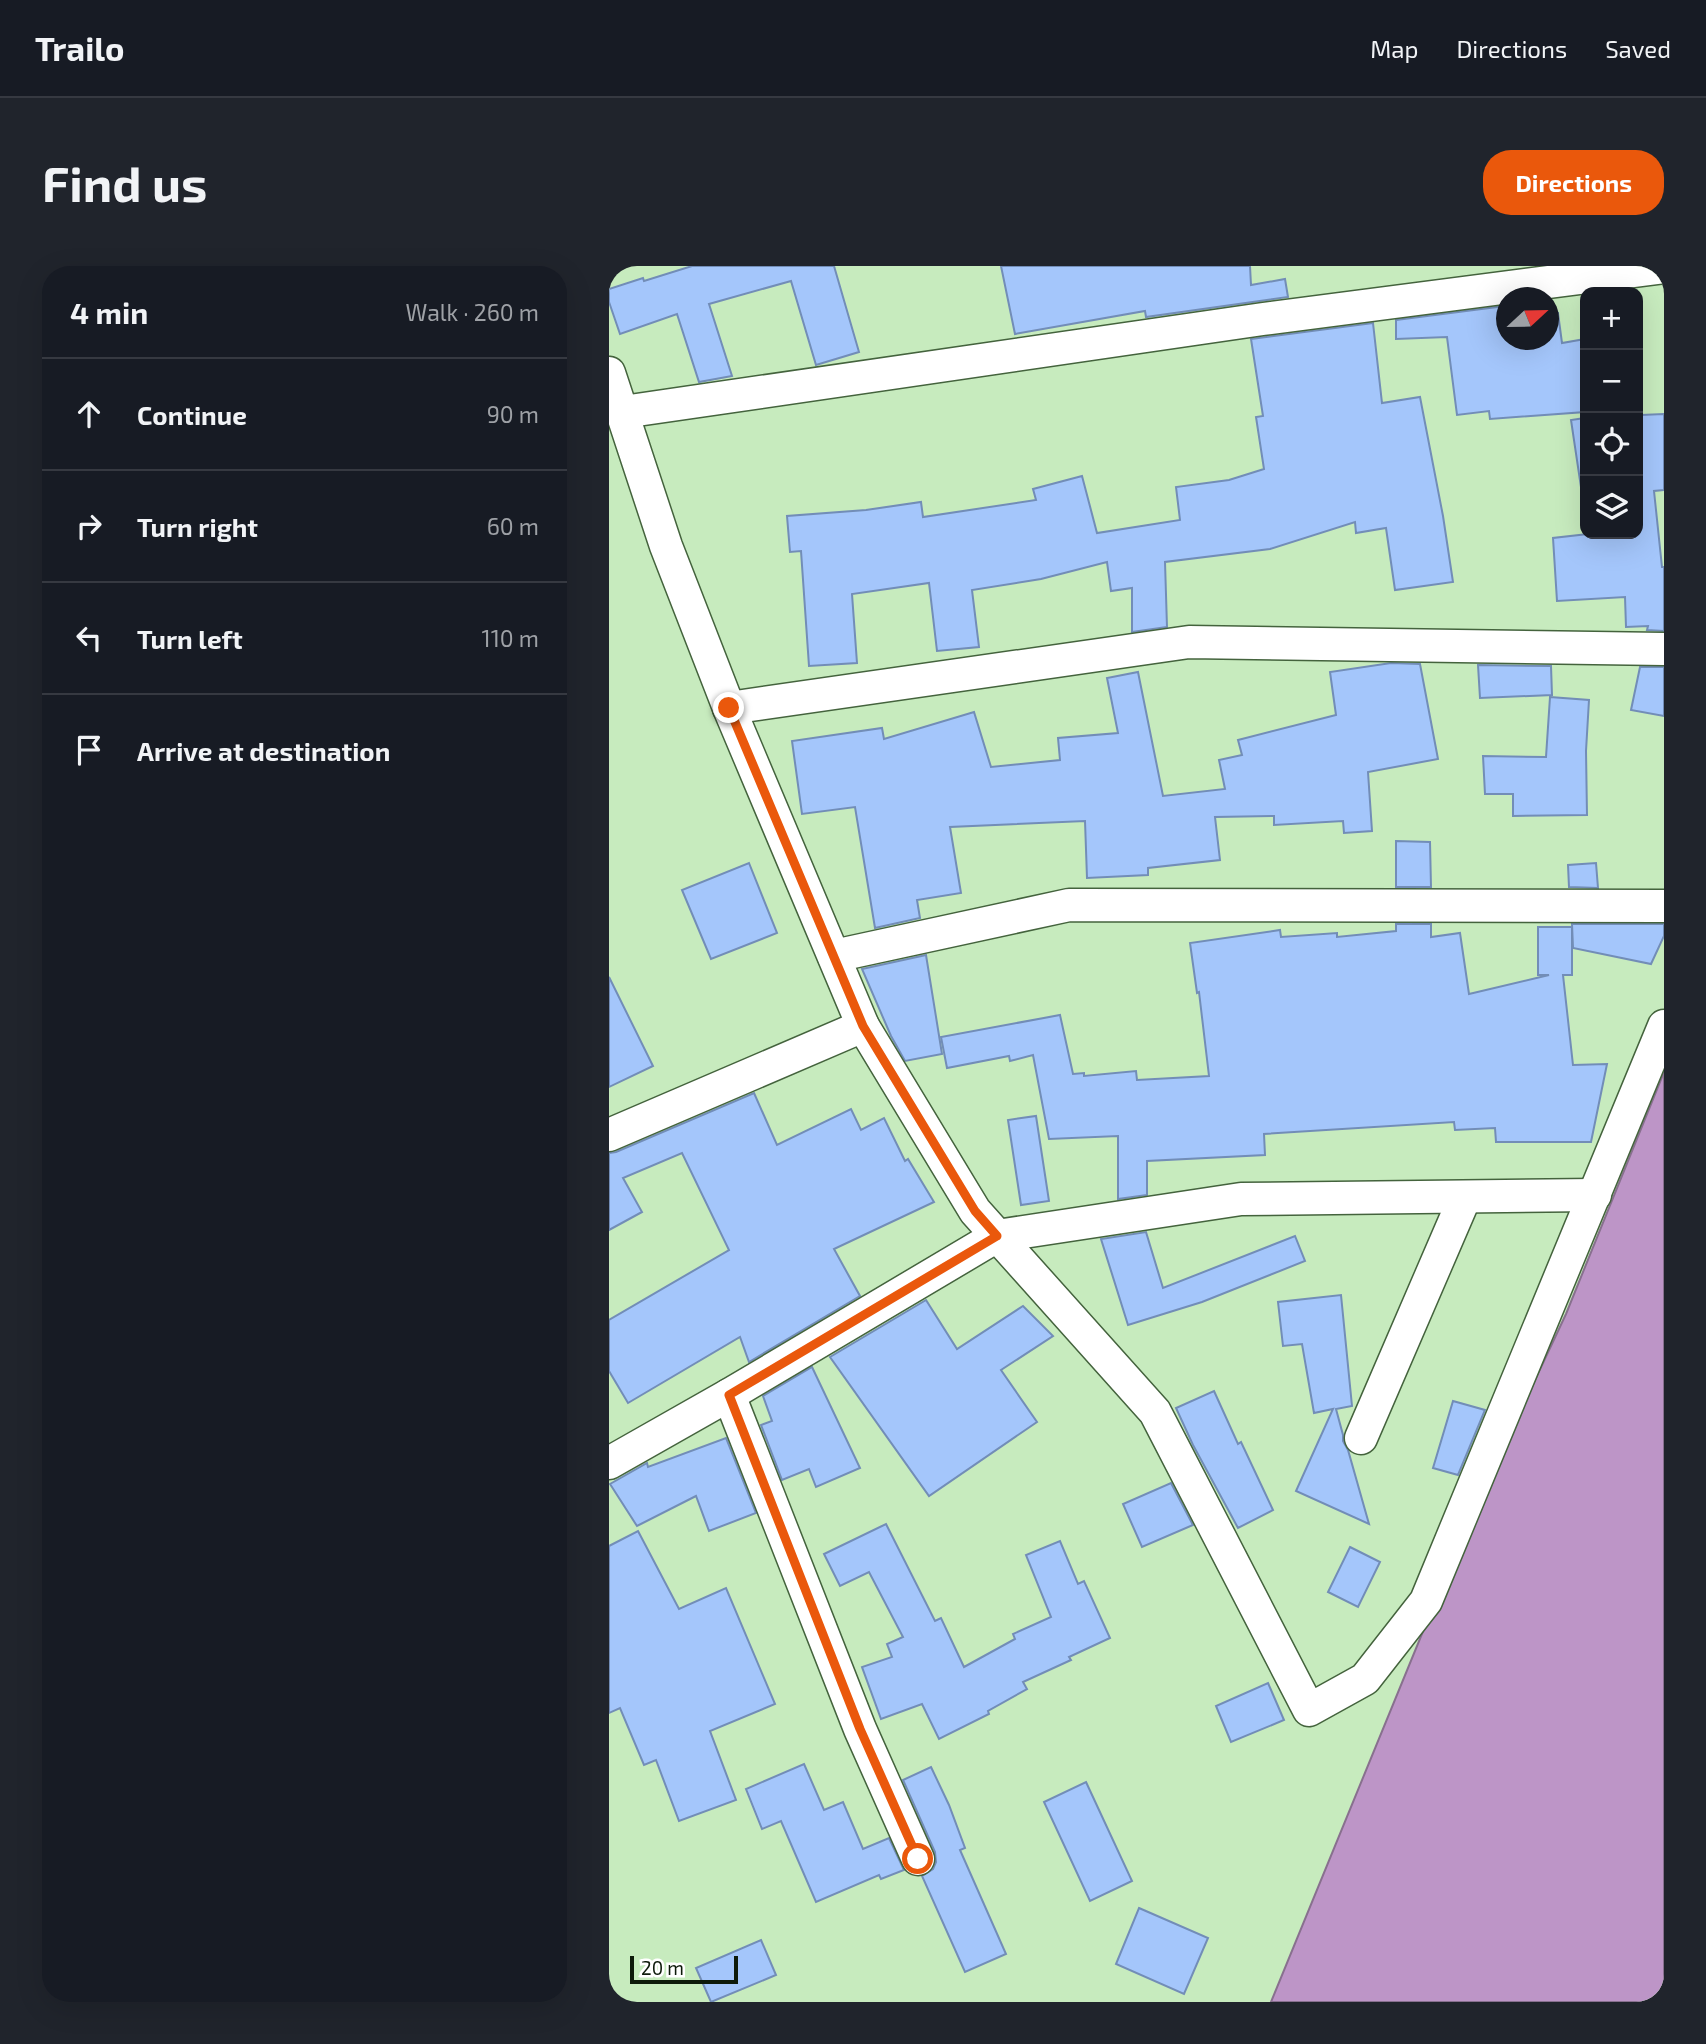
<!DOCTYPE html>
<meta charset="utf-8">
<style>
:root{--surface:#171b24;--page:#20242c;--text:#f1f3f6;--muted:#9ea1a6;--line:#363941;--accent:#ea580c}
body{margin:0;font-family:"Exo 2",sans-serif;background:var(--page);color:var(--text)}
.controls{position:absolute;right:21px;top:21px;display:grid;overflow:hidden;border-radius:14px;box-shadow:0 7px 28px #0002}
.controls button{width:63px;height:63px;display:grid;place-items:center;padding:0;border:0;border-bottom:2px solid var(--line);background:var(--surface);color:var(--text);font:35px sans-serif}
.compass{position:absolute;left:887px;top:21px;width:63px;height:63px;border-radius:50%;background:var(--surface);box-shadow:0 7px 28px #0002;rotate:68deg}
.scale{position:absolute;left:21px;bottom:18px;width:108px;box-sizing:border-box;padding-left:7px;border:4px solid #0d1a0a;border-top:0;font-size:19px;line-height:24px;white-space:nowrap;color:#0d1a0a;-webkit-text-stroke:5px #fff;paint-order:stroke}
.stop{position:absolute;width:21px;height:21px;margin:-16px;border:5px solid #ea580c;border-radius:50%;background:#fff}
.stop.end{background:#ea580c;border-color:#fff;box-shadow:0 2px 7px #0008}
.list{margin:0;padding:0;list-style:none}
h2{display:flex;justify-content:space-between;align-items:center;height:91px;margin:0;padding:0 28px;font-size:30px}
h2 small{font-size:23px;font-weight:400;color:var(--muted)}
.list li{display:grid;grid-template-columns:46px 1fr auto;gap:21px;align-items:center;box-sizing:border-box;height:112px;padding:0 28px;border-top:2px solid var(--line)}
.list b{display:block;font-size:26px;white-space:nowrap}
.list em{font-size:23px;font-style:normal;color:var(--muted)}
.icon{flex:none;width:38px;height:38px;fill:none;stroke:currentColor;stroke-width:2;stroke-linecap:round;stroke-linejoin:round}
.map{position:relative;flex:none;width:1055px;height:1736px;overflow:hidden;border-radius:28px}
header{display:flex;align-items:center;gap:42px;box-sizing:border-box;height:98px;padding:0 35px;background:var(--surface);border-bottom:2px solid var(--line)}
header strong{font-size:33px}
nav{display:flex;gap:38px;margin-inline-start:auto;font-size:24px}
.intro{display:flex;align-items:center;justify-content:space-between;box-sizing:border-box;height:168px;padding:0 42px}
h1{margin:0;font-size:49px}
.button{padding:18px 32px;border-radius:28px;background:var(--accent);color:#fff;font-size:24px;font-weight:700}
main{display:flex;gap:42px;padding:0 42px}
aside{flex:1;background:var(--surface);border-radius:28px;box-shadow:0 7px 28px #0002}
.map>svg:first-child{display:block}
.water{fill:#bd95c7;stroke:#88708e;stroke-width:2}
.building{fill:#a4c6fb;stroke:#728db7;stroke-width:2}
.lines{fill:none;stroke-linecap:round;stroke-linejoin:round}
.street-casing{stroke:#44633d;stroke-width:35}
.street{stroke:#fff;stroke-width:32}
.route{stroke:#ea580c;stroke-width:9}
</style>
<header>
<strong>Trailo</strong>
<nav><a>Map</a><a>Directions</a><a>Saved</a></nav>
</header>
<div class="intro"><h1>Find us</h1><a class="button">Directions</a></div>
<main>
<aside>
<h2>4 min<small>Walk · 260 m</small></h2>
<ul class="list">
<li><svg class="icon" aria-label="ahead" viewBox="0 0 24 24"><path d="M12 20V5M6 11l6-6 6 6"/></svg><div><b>Continue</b></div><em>90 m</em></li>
<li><svg class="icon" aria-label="right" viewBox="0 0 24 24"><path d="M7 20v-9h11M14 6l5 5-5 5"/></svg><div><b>Turn right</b></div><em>60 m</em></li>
<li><svg class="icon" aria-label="left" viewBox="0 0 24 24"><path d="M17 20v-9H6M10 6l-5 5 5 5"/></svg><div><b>Turn left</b></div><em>110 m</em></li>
<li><svg class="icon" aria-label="arrive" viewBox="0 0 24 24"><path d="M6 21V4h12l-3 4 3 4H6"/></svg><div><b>Arrive at destination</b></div></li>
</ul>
</aside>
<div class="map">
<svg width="1055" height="1736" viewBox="0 0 1055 1736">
<rect width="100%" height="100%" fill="#c7ebbe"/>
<!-- water -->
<path class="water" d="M 1055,806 L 1055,1736 L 662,1736 L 856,1263 L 957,1048 Z"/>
<!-- building -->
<g class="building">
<path d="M 83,0 L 225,0 L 250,86 L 207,99 L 182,15 L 100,38 L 123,110 L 90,116 L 68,48 L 11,68 L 0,36 L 0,23 L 34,12 L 35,15 Z"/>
<path d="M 392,0 L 641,0 L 642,19 L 676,13 L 679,31 L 537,51 L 536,45 L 406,68 Z"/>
<path d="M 896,40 L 898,74 L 940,74 L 940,48 L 949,47 L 953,77 L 976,73 L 976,146 L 881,153 L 880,145 L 848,149 L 838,71 L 787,73 L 787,54 Z"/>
<path d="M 764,57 L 773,137 L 811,131 L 834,250 L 844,316 L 786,324 L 777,262 L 747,267 L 746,256 L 661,283 L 556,296 L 558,361 L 523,366 L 523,322 L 502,325 L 498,296 L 432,313 L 363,324 L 370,381 L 328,385 L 320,317 L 243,328 L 248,397 L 200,400 L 192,285 L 181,286 L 178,250 L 257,244 L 312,236 L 314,251 L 427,234 L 424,223 L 473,210 L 488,267 L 571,254 L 567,221 L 620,214 L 655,203 L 647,151 L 654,150 L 642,73 Z"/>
<path d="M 1029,145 L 1031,145 L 1032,149 L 1055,148 L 1055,224 L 1045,225 L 1053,301 L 1055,301 L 1055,365 L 1038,364 L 1039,360 L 1017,361 L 1016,331 L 948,335 L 944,272 L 979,268 L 1029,268 Z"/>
<path d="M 976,152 L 976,248 L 962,154 Z"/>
<path d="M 782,397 L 811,398 L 829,493 L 759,506 L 763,565 L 735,567 L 734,555 L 665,559 L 665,550 L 606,551 L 611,594 L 539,602 L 539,609 L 478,612 L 476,555 L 341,561 L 352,627 L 308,634 L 311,652 L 266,662 L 246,541 L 193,548 L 183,475 L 273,462 L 275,473 L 365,446 L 382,501 L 451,494 L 449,472 L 509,467 L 498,412 L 529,406 L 554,530 L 616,523 L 610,494 L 633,489 L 629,474 L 727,449 L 721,406 Z"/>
<path d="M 869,399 L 942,400 L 943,429 L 871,432 Z"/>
<path d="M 1031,401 L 1055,401 L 1055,450 L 1022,444 Z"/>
<path d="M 941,431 L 980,434 L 977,485 L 978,549 L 904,550 L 904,528 L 876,528 L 874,490 L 937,491 Z"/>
<path d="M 787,575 L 821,576 L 822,621 L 787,621 Z"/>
<path d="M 140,597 L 168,667 L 102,693 L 73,624 Z"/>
<path d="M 987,597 L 989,622 L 960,621 L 959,599 Z"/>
<path d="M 787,658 L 822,658 L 822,671 L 851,667 L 860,728 L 940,709 L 929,709 L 929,661 L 963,661 L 963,709 L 954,709 L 964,799 L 998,798 L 982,876 L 887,876 L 886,862 L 846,864 L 845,856 L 655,868 L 656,889 L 538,895 L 538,929 L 509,933 L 509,870 L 440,873 L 424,789 L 401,795 L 400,790 L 338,802 L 332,771 L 451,749 L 464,808 L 475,807 L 475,810 L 527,805 L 528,814 L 600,810 L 590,726 L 588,727 L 581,677 L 671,664 L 672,671 L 728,667 L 728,671 L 787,665 Z"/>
<path d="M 963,658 L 1055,658 L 1055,670 L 1042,698 L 964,682 Z"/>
<path d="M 317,689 L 333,788 L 296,795 L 282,770 L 253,703 Z"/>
<path d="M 0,711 L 44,800 L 0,821 Z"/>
<path d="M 145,827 L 168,879 L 242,843 L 252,864 L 275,852 L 296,895 L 299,893 L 325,936 L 225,983 L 251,1030 L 140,1096 L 131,1071 L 19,1137 L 0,1105 L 0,1054 L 120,984 L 73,887 L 14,912 L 33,946 L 0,964 L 0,887 L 7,886 Z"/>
<path d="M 427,850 L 440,935 L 412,939 L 399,854 Z"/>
<path d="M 537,966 L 554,1022 L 686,970 L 696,995 L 593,1036 L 519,1059 L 492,973 Z"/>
<path d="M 732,1029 L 743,1140 L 727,1143 L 734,1169 L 734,1175 L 739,1184 L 760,1258 L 687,1225 L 724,1143 L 705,1147 L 693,1078 L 674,1080 L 669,1036 Z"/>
<path d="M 317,1034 L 348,1083 L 414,1040 L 444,1070 L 392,1104 L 428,1156 L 320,1230 L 221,1091 Z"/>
<path d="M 203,1101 L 251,1202 L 207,1221 L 200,1203 L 173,1214 L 152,1159 L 163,1155 L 154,1130 Z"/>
<path d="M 605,1125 L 629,1178 L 632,1176 L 664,1244 L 629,1262 L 584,1179 L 567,1142 Z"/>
<path d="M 844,1135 L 876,1144 L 849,1209 L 824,1202 Z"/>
<path d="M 117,1172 L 147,1247 L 100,1265 L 87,1230 L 28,1260 L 1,1218 L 38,1197 L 39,1201 Z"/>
<path d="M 562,1217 L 584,1259 L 533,1281 L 514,1238 Z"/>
<path d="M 277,1258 L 326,1355 L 332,1352 L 355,1401 L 406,1373 L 404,1368 L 442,1351 L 417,1289 L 451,1275 L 469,1318 L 475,1315 L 501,1372 L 460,1391 L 462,1394 L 414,1416 L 418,1423 L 379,1445 L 380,1448 L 330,1473 L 313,1438 L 272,1453 L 253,1401 L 283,1391 L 278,1378 L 294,1371 L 260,1306 L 231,1320 L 215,1288 Z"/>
<path d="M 29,1265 L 70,1343 L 117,1322 L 166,1438 L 101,1465 L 127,1534 L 70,1555 L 47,1494 L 35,1499 L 11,1442 L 0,1447 L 0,1280 Z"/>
<path d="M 741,1281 L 771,1296 L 749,1341 L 719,1326 Z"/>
<path d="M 659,1417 L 675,1454 L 622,1476 L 607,1440 Z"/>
<path d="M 195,1498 L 215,1544 L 234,1536 L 254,1583 L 280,1572 L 295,1604 L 272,1613 L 270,1609 L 207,1636 L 172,1555 L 153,1563 L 137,1523 Z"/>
<path d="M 322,1501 L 340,1539 L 356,1582 L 351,1584 L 397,1688 L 356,1706 L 313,1610 L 324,1603 L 327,1596 L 326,1586 L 294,1514 Z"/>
<path d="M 477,1516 L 523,1615 L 481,1635 L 435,1536 Z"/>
<path d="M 530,1642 L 599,1672 L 575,1728 L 507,1698 Z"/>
<path d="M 152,1674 L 167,1709 L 102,1736 L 87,1702 Z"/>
</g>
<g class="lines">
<!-- street casing -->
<g class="street-casing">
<g id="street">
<path d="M 0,107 L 57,280 L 120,442 L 254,760 L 366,945 L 546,1146 L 700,1444 L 756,1413 L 817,1335 L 1055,760"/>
<path d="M 14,146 L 654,53 L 1055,1"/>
<path d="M 120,442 L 580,376 L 1055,383"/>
<path d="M 225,690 L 460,639 L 1055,640"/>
<path d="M 0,869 L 254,760"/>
<path d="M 120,1129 L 251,1463 L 309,1593"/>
<path d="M 752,1172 L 856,931"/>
<path d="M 0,1197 L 120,1129 L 388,970 L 632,933 L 986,929"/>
</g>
</g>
<!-- street -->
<use href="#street" class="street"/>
</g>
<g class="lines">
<!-- route -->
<path class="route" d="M 120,442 L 254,760 L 366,945 L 388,970 L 120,1129 L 251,1463 L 309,1593"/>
</g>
</svg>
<div class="controls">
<button>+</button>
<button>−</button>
<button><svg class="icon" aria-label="locate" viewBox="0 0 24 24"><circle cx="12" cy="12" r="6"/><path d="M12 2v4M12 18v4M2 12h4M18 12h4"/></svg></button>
<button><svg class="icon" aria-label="layers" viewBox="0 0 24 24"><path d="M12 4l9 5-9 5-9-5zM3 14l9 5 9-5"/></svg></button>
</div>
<svg class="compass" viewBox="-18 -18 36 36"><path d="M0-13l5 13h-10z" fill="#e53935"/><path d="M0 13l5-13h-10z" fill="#9ea1a6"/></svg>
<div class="scale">20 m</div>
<div class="stop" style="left:309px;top:1593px"></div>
<div class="stop end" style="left:120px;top:442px"></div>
</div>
</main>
